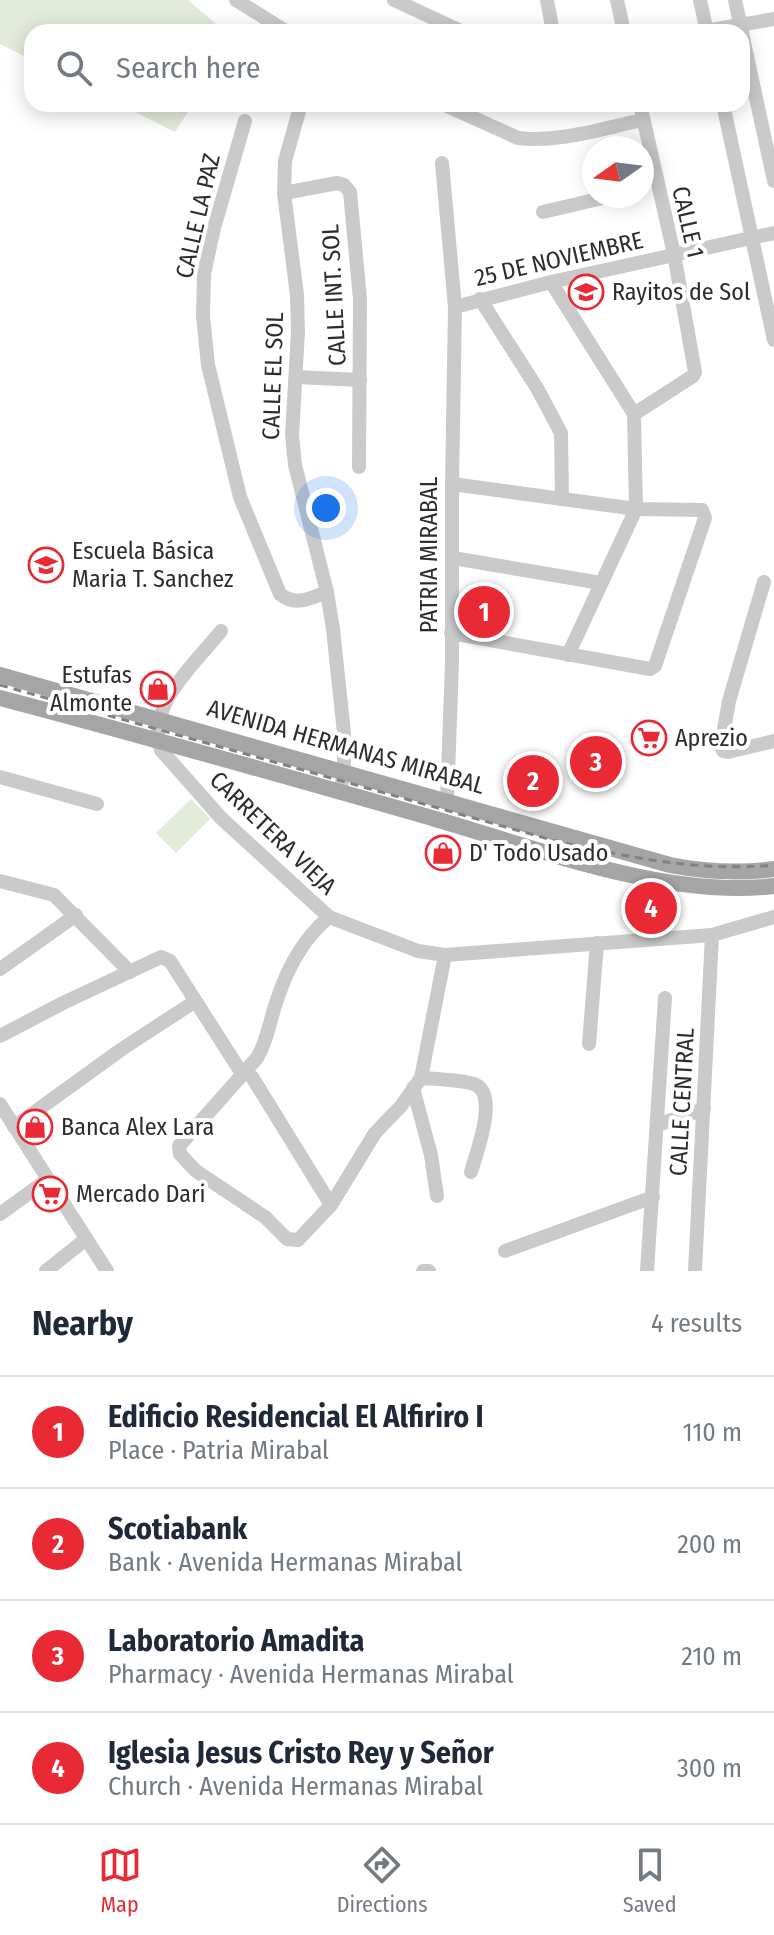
<!DOCTYPE html>
<meta charset="utf-8">
<style>
:root{--surface:#fff;--page:#f2f2f3;--text:#1f2937;--muted:#747a83;--line:#e0e1e3;--accent:#e92a35}
body{margin:0;font-family:"Fira Sans Condensed",sans-serif;background:var(--page);color:var(--text)}
.compass{position:absolute;left:582px;top:136px;width:72px;height:72px;border-radius:50%;background:var(--surface);box-shadow:0 4px 20px #0003;rotate:256deg}
.you{position:absolute;left:326px;top:508px;width:28px;height:28px;margin:-20px;border:6px solid #fff;border-radius:50%;background:#1a73e8;box-shadow:0 0 0 12px #1a73e833}
.badge{display:grid;place-items:center;width:52px;height:52px;border-radius:50%;background:var(--accent);color:#fff;font-size:26px;font-weight:700}
.pin{position:absolute;translate:-50% -50%;border:4px solid #fff;box-shadow:0 2px 8px #0006}
.list{margin:0;padding:0;list-style:none}
h2{display:flex;justify-content:space-between;align-items:center;height:104px;margin:0;padding:0 32px;font-size:34px}
h2 small{font-size:26px;font-weight:400;color:var(--muted)}
.list li{display:grid;grid-template-columns:52px 1fr auto;gap:24px;align-items:center;box-sizing:border-box;height:112px;padding:0 32px;border-top:2px solid var(--line)}
.list b{display:block;font-size:30px;white-space:nowrap}
.list p{margin:0;font-size:26px;white-space:nowrap;color:var(--muted)}
.list em{font-size:26px;font-style:normal;color:var(--muted)}
.icon{flex:none;width:44px;height:44px;fill:none;stroke:currentColor;stroke-width:2;stroke-linecap:round;stroke-linejoin:round}
.map{position:relative;flex:none;width:774px;height:1271px;overflow:hidden}
.search{position:absolute;background:var(--surface);box-shadow:0 4px 20px #0003;left:24px;right:24px;top:24px;height:88px;display:flex;align-items:center;gap:20px;box-sizing:border-box;padding:0 28px;border-radius:24px;color:var(--muted);font-size:30px}
.sheet{height:552px;background:var(--surface)}
nav{display:flex;justify-content:space-around;align-items:center;box-sizing:border-box;height:112px;border-top:2px solid var(--line);background:var(--surface);font-size:22px;color:var(--muted)}
nav a{display:grid;justify-items:center;gap:4px}
nav .on{color:var(--accent)}
.map>svg:first-child{display:block}
.green{fill:#e3ebda}
.lines{fill:none;stroke-linecap:round;stroke-linejoin:round}
.minor{stroke:#cacaca;stroke-width:14}
.major{stroke:#a5a5a5;stroke-width:16}
.rail{stroke:#828282;stroke-width:3;stroke-dasharray:8 6;stroke-linecap:butt}
.labels{text-anchor:middle;stroke-width:8;stroke-linejoin:round;paint-order:stroke}
.street-label{font-size:24px;fill:#2d2d2d;stroke:#fff}
.poi-label{font-size:24px;fill:#2d2d2d;stroke:#fff;text-anchor:start}
</style>
<div class="map">
<svg width="774" height="1271" viewBox="0 0 774 1271">
<rect width="100%" height="100%" fill="#fff"/>
<!-- green -->
<g class="green">
<path d="M 0,0 L 188,0 L 225,32 L 32,32 L 32,60 L 0,44 Z"/>
<path d="M 119,104 L 193,104 L 175,132 Z"/>
<path d="M 191,799 L 210,819 L 176,853 L 156,833 Z"/>
</g>
<g class="lines">
<!-- minor -->
<g class="minor">
<path d="M 236,0 L 287,32"/>
<path d="M 394,0 L 463,32"/>
<path d="M 547,0 L 553,32"/>
<path d="M 617,0 L 624,32"/>
<path d="M 700,0 L 707,32"/>
<path d="M 735,0 L 742,32"/>
<path d="M 699,32 L 774,19"/>
<path d="M 742,33 L 774,181"/>
<path d="M 301,104 L 285,161 L 284,193 L 297,295 L 298,332 L 292,435 L 295,465 L 327,592 L 333,629 L 344,733 L 344,772 L 340,792"/>
<path d="M 443,104 L 518,138 C 559,143 603,128 643,120"/>
<path d="M 723,104 L 774,340"/>
<path d="M 245,121 L 214,228 L 204,274 L 203,316 L 208,365 L 240,497 L 280,594 C 296,607 310,598 327,592"/>
<path d="M 442,163 L 455,307 L 452,484 L 452,663 L 447,802"/>
<path d="M 284,193 L 337,183 L 344,185 L 350,192 L 360,299 L 359,467"/>
<path d="M 543,212 L 611,196"/>
<path d="M 551,282 L 634,414 L 636,509 L 568,655"/>
<path d="M 480,299 L 537,388 L 561,433 L 562,499"/>
<path d="M 455,307 L 551,282 L 774,233"/>
<path d="M 296,377 L 360,380"/>
<path d="M 634,414 L 693,376 L 695,372 L 674,254 L 640,104"/>
<path d="M 453,558 L 601,583"/>
<path d="M 764,582 L 729,701 L 721,746 L 723,751 L 728,752 L 774,741"/>
<path d="M 221,631 C 196,663 145,705 161,750 L 221,818 L 329,917 L 418,951 L 445,955 L 712,935 L 774,917"/>
<path d="M 451,633 L 650,669 L 655,666 L 705,518 L 702,510 L 636,509 L 452,484"/>
<path d="M 0,777 L 97,804"/>
<path d="M 0,881 L 54,895 L 130,972"/>
<path d="M 329,917 C 304,938 288,967 278,997 C 270,1018 268,1040 257,1058 L 179,1146 L 180,1154 L 196,1171 L 265,1217 L 287,1239 L 298,1240 L 331,1205 L 375,1133 L 401,1106 L 421,1078 L 445,955"/>
<path d="M 0,969 L 76,915"/>
<path d="M 0,1036 L 63,1003 L 161,957 L 170,961 L 239,1069 L 252,1077 L 331,1205"/>
<path d="M 589,1044 L 597,943"/>
<path d="M 421,1078 C 433,1079 469,1080 478,1086 C 497,1100 476,1154 471,1172"/>
<path d="M 413,1088 L 431,1155 L 437,1196"/>
<path d="M 0,1104 L 107,1271"/>
<path d="M 657,1125 L 704,1109"/>
<path d="M 14,1127 L 122,1049 L 194,1002"/>
<path d="M 0,1214 L 47,1180"/>
<path d="M 505,1251 L 653,1197"/>
<path d="M 46,1271 L 86,1239"/>
<path d="M 423,1271 L 429,1271"/>
<path d="M 647,1271 L 665,998"/>
<path d="M 695,1271 L 712,935"/>
</g>
<!-- major -->
<g class="major">
<path d="M 0,675 L 670,865 C 706,872 738,874 774,869"/>
<path d="M 0,698 C 145,736 288,777 432,818 C 536,848 666,899 774,886"/>
</g>
<!-- rail -->
<path class="rail" d="M 0,685 L 552,840 C 626,857 698,872 774,865"/>
</g>
<!-- icons -->
<defs>
<g id="school-ring" transform="scale(1.8)"><circle r="9.5" fill="#fff" stroke="#e92a35" stroke-width="1.5"/><path d="M0-5L7-2L0 1L-7-2ZM-4 1L0 2.5L4 1V4Q0 6-4 4Z" fill="#e92a35"/></g>
<g id="shop-ring" transform="scale(1.8)"><circle r="9.5" fill="#fff" stroke="#e92a35" stroke-width="1.5"/><path d="M-5-2.5h2.3a2.7 3.5 0 0 1 5.4 0H5L5.5 6h-11ZM-1.5-2.5h3a1.5 2.3 0 0 0-3 0Z" fill="#e92a35"/></g>
<g id="supermarket-ring" transform="scale(1.8)"><circle r="9.5" fill="#fff" stroke="#e92a35" stroke-width="1.5"/><path d="M-6-5.5h2.5l.6 2H6L4.5 2H-2.5L-4.4-4H-6ZM-1.5 3.2a1.3 1.3 0 1 0 .1 0ZM3 3.2a1.3 1.3 0 1 0 .1 0Z" fill="#e92a35"/></g>
</defs>
<g fill-rule="evenodd">
<use href="#school-ring" x="586" y="292"/>
<use href="#school-ring" x="46" y="565"/>
<use href="#shop-ring" x="158" y="689"/>
<use href="#supermarket-ring" x="649" y="738"/>
<use href="#shop-ring" x="443" y="853"/>
<use href="#shop-ring" x="35" y="1127"/>
<use href="#supermarket-ring" x="50" y="1194"/>
</g>
<g class="labels">
<!-- street labels -->
<g class="street-label">
<text transform="translate(198 216) rotate(-77)" y="8">CALLE LA PAZ</text>
<text transform="translate(688 222) rotate(77)" y="8">CALLE 1</text>
<text transform="translate(559 259) rotate(-13)" y="8">25 DE NOVIEMBRE</text>
<text transform="translate(334 295) rotate(-93)" y="8">CALLE INT. SOL</text>
<text transform="translate(273 376) rotate(-88)" y="8">CALLE EL SOL</text>
<text transform="translate(429 555) rotate(-90)" y="8">PATRIA MIRABAL</text>
<text transform="translate(346 747) rotate(16)" y="8">AVENIDA HERMANAS MIRABAL</text>
<text transform="translate(273 833) rotate(44)" y="8">CARRETERA VIEJA</text>
<text transform="translate(682 1102) rotate(-87)" y="8">CALLE CENTRAL</text>
</g>
<!-- poi labels -->
<g class="poi-label">
<text x="612" y="300">Rayitos de Sol</text>
<text x="72" y="559">Escuela Básica<tspan x="72" dy="28">Maria T. Sanchez</tspan></text>
<text x="132" y="683" text-anchor="end">Estufas<tspan x="132" dy="28">Almonte</tspan></text>
<text x="675" y="746">Aprezio</text>
<text x="469" y="861">D' Todo Usado</text>
<text x="61" y="1135">Banca Alex Lara</text>
<text x="76" y="1202">Mercado Dari</text>
</g>
</g>
</svg>
<svg class="compass" viewBox="-18 -18 36 36"><path d="M0-13l5 13h-10z" fill="#e53935"/><path d="M0 13l5-13h-10z" fill="#747a83"/></svg>
<div class="you"></div>
<div class="pin badge" style="left:484px;top:612px">1</div>
<div class="pin badge" style="left:533px;top:781px">2</div>
<div class="pin badge" style="left:596px;top:762px">3</div>
<div class="pin badge" style="left:651px;top:908px">4</div>
<div class="search"><svg class="icon" aria-label="search" viewBox="0 0 24 24"><circle cx="10" cy="10" r="6"/><path d="M15 15l6 6"/></svg>Search here</div>
</div>
<section class="sheet">
<h2>Nearby<small>4 results</small></h2>
<ul class="list">
<li><span class="badge">1</span><div><b>Edificio Residencial El Alfiriro I</b><p>Place · Patria Mirabal</p></div><em>110 m</em></li>
<li><span class="badge">2</span><div><b>Scotiabank</b><p>Bank · Avenida Hermanas Mirabal</p></div><em>200 m</em></li>
<li><span class="badge">3</span><div><b>Laboratorio Amadita</b><p>Pharmacy · Avenida Hermanas Mirabal</p></div><em>210 m</em></li>
<li><span class="badge">4</span><div><b>Iglesia Jesus Cristo Rey y Señor</b><p>Church · Avenida Hermanas Mirabal</p></div><em>300 m</em></li>
</ul>
</section>
<nav>
<a class="on"><svg class="icon" aria-label="map" viewBox="0 0 24 24"><path d="M3 6l6-2 6 2 6-2v14l-6 2-6-2-6 2zM9 4v14M15 6v14"/></svg>Map</a>
<a><svg class="icon" aria-label="directions" viewBox="0 0 24 24"><path d="M12 3l9 9-9 9-9-9zM9 14v-3h6M13 9l2 2-2 2"/></svg>Directions</a>
<a><svg class="icon" aria-label="saved" viewBox="0 0 24 24"><path d="M7 4h10v16l-5-4-5 4z"/></svg>Saved</a>
</nav>
